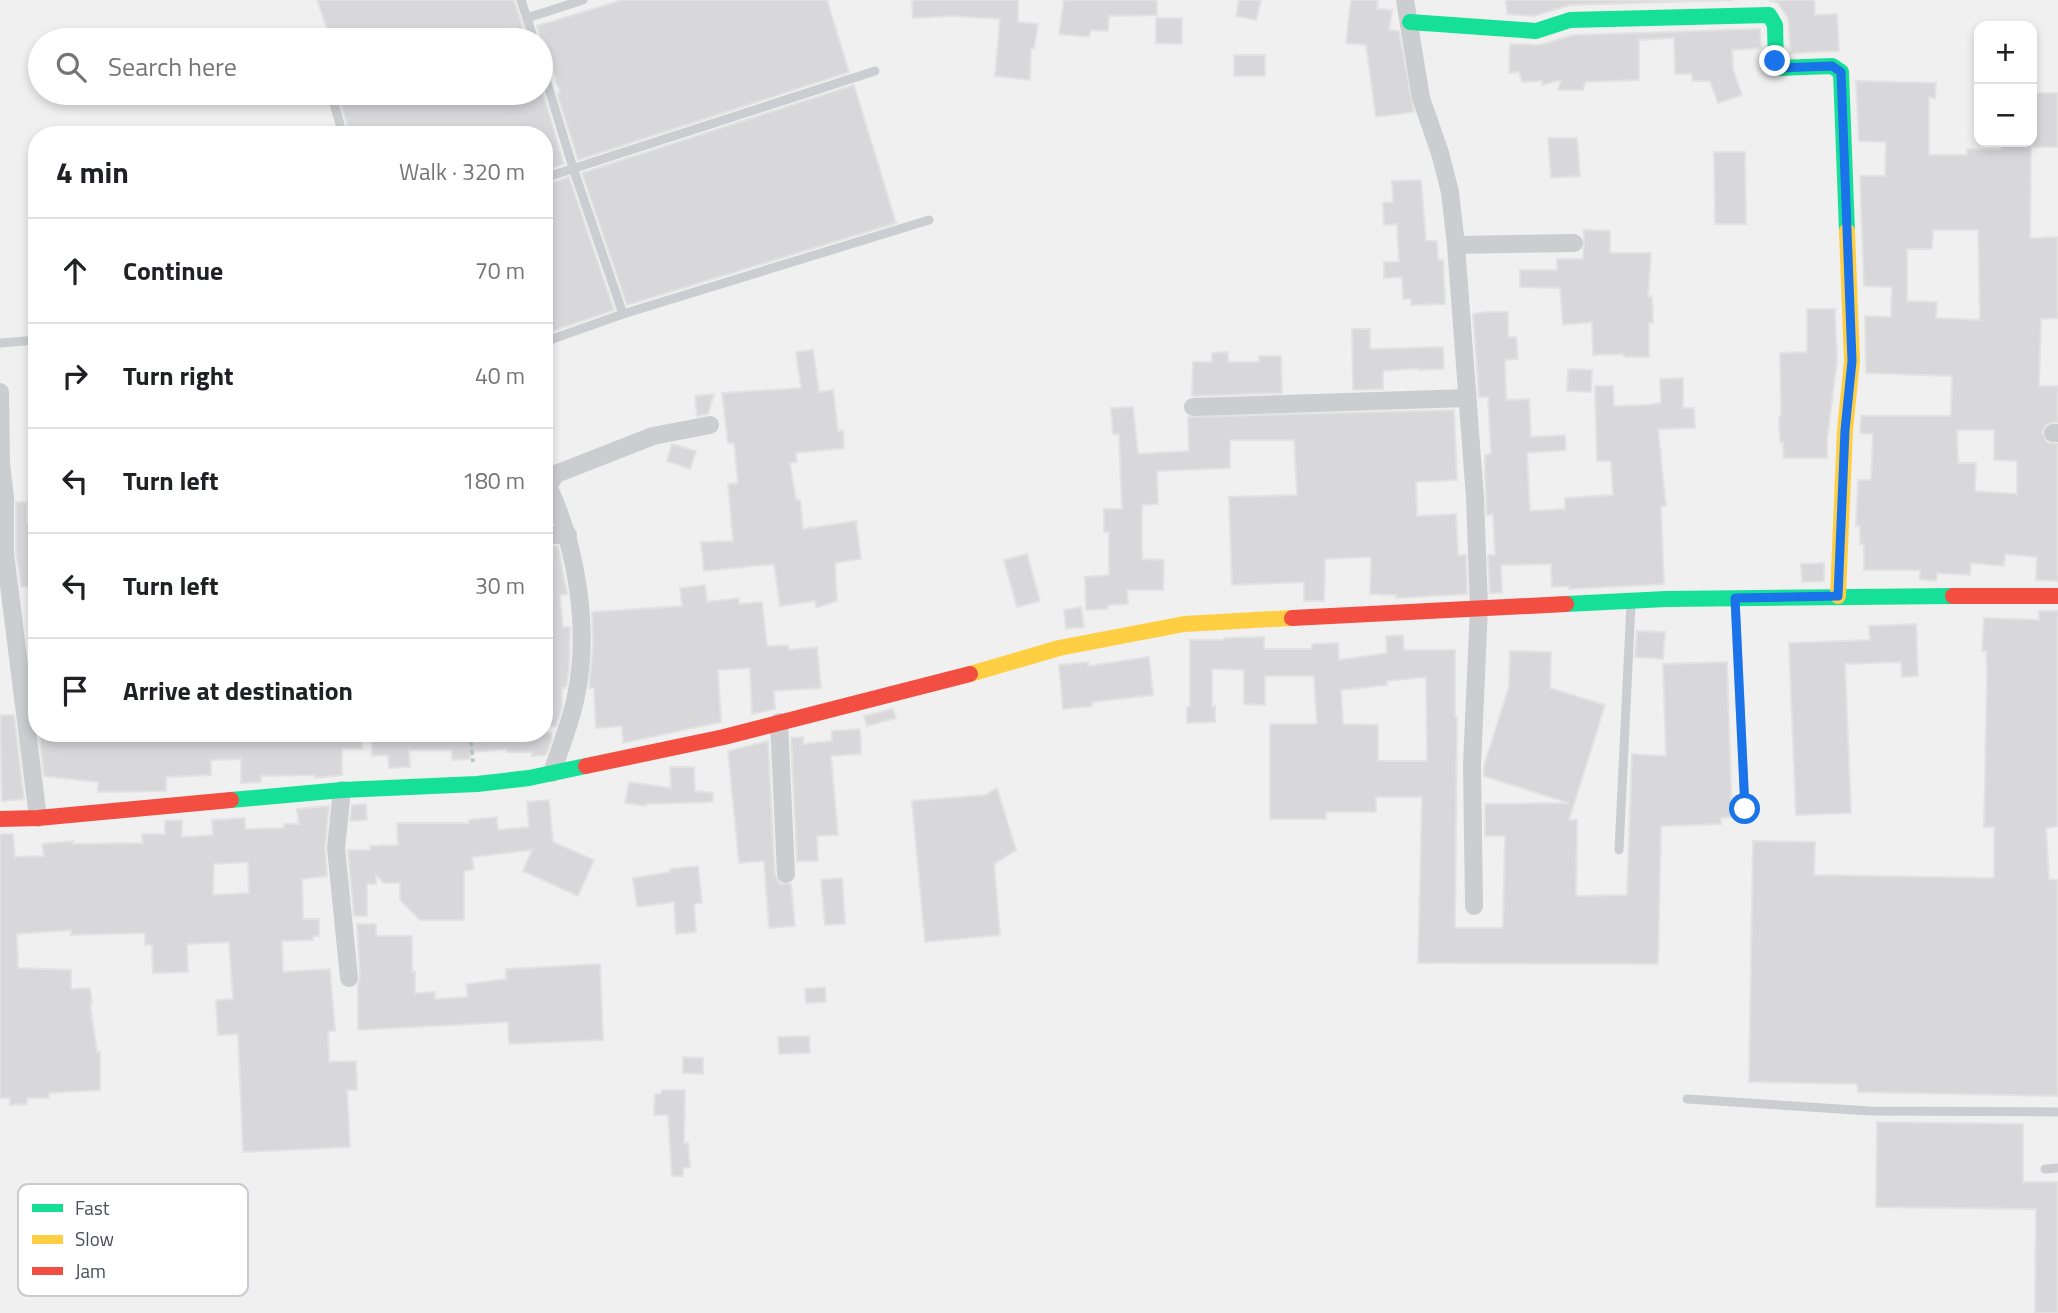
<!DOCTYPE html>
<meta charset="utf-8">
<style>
:root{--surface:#fff;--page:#f6f6f6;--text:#202124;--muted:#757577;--line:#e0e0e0}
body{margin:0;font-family:"Titillium Web",sans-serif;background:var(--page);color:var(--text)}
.controls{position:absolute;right:21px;top:21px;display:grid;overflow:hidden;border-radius:14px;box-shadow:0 4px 10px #0003}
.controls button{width:63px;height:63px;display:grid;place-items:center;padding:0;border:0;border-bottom:2px solid var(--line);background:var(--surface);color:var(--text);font:35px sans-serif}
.stop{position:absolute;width:21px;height:21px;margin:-16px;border:5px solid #1a73e8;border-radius:50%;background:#fff}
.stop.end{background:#1a73e8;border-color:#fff;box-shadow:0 2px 7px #0008}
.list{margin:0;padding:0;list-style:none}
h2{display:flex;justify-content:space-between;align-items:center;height:91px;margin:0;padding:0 28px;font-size:30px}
h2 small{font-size:23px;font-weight:400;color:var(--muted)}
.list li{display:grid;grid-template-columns:46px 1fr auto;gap:21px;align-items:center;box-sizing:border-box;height:105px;padding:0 28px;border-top:2px solid var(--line)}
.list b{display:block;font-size:26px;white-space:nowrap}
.list em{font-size:23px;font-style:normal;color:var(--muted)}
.icon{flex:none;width:38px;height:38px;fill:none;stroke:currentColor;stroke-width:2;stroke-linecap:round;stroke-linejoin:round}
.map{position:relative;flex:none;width:2058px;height:1313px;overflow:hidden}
.search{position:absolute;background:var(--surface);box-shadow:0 4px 10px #0003;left:28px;top:28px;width:525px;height:77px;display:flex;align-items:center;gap:18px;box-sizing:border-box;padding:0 24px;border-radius:38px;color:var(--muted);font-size:26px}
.panel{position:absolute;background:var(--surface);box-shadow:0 4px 10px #0003;left:28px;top:126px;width:525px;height:616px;border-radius:28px}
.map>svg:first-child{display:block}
.building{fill:#d8d8da;stroke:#e2e2e3;stroke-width:2;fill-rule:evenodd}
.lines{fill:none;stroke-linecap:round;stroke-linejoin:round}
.path{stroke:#bac3c3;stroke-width:3.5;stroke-dasharray:5 3.5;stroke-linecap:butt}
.lane{stroke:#cccdd0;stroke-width:9}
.street{stroke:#cccdd0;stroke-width:18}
.fast{stroke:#16e098;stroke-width:16}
.slow{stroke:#ffcf43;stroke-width:16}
.jam{stroke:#f24e42;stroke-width:16}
.route{stroke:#1a73e8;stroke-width:9}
.key{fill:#fff;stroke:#c8cace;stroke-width:2}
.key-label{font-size:19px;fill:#494e5a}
</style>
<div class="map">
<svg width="2058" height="1313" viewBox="0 0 2058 1313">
<rect width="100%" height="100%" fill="#f0f0f0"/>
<!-- building -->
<g class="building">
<path d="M 317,0 L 514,0 L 527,40 L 331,40 Z"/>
<path d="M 622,0 L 827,0 L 849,72 L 578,160 L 557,93 L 560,93 L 544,40 L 541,40 L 537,26 Z"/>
<path d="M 912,0 L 1018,0 L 1018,22 L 1038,24 L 1034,49 L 1031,48 L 1030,80 L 995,76 L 1000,19 L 952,16 L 913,18 Z"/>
<path d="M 1064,0 L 1157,0 L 1157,15 L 1109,16 L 1108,31 L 1091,30 L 1089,37 L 1059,34 Z"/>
<path d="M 1239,0 L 1261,0 L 1256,20 L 1236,16 Z"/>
<path d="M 1351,0 L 1378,0 L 1377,9 L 1392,10 L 1389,30 L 1399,31 L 1414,112 L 1376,117 L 1366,45 L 1346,43 Z"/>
<path d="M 1506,0 L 1734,0 L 1570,5 L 1534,16 L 1507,14 Z"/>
<path d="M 1769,0 L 1814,0 L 1815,15 L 1837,14 L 1839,51 L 1791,53 L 1788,18 L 1778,3 Z"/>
<path d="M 1156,18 L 1182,18 L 1182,44 L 1156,43 Z"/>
<path d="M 1760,29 L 1761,48 L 1732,50 L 1733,69 L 1742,95 L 1718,103 L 1710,81 L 1692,81 L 1692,74 L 1675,74 L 1674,38 L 1639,40 L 1639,80 L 1585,82 L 1583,90 L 1558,90 L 1561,80 L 1542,85 L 1542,81 L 1522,82 L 1519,72 L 1509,73 L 1510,44 L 1540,45 L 1573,35 Z"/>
<rect x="1234" y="55" width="31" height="21"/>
<path d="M 1856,81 L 1936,83 L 1935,98 L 1929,97 L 1929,155 L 1967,155 L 1967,149 L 2001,150 L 2001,142 L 2031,142 L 2030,238 L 2058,237 L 2058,318 L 2041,319 L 2039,386 L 2058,386 L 2058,422 L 2047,424 L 2042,432 L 2047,442 L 2058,444 L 2058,581 L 2036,580 L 2037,557 L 2005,554 L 2004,566 L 1971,563 L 1970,575 L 1937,573 L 1936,581 L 1920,579 L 1920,570 L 1864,570 L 1864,544 L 1860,544 L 1860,526 L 1856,526 L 1858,480 L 1871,480 L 1873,434 L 1860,433 L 1861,416 L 1951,416 L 1952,376 L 1866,373 L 1865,316 L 1891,317 L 1892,287 L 1864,286 L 1860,176 L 1885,176 L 1886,142 L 1859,141 ZM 1933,230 L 1978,230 L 1980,320 L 1936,318 L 1937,302 L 1907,301 L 1907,249 L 1932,249 ZM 1957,430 L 1994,430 L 1994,460 L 2017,461 L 2017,494 L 1975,491 L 1976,463 L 1958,463 Z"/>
<path d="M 854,85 L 896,223 L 627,305 L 582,173 Z"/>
<path d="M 338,93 L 543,93 L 564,164 L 544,171 L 544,135 L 350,135 Z"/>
<rect x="2032" y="93" width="26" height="54"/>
<path d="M 1548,138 L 1577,138 L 1580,176 L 1551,178 Z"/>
<path d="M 1714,152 L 1745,152 L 1746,224 L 1715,224 Z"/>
<path d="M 569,177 L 614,310 L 544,334 L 544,185 Z"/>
<path d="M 1421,180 L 1426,241 L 1437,241 L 1438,260 L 1443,260 L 1445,304 L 1411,305 L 1411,299 L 1403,299 L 1402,277 L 1384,278 L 1384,262 L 1399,262 L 1397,224 L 1384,225 L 1383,203 L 1393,202 L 1392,181 Z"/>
<path d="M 1584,230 L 1610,231 L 1610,253 L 1651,253 L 1648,297 L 1652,296 L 1653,323 L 1649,323 L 1649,357 L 1624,357 L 1624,354 L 1593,355 L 1592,322 L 1563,325 L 1560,288 L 1520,287 L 1520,270 L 1557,270 L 1557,259 L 1583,259 Z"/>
<path d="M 1807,309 L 1835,309 L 1837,361 L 1827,440 L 1827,458 L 1784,458 L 1783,442 L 1780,442 L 1779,417 L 1781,416 L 1780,353 L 1807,352 Z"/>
<path d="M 1487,312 L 1508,312 L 1508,337 L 1516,337 L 1518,359 L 1505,360 L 1506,400 L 1529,399 L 1531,437 L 1565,435 L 1566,450 L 1527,453 L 1530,511 L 1565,509 L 1565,498 L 1613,495 L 1611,461 L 1597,461 L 1595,386 L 1613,386 L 1614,406 L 1645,405 L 1661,403 L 1660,379 L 1683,378 L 1683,408 L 1694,408 L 1695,428 L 1658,429 L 1665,497 L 1666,506 L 1661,506 L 1664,584 L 1569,589 L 1569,586 L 1552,587 L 1551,564 L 1501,565 L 1502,593 L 1490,593 L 1488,555 L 1495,555 L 1493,514 L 1487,515 L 1485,477 L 1485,455 L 1491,454 L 1488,397 L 1479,397 L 1473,314 Z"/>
<path d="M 1352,329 L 1370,329 L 1370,349 L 1443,347 L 1444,369 L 1419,370 L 1419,368 L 1383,371 L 1383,389 L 1353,390 Z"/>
<path d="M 813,350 L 819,392 L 833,390 L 838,431 L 843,430 L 844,448 L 796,453 L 797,462 L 790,463 L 796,500 L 800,500 L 803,529 L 856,521 L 861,559 L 835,563 L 837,601 L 816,608 L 815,601 L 780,606 L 774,564 L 704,571 L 701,542 L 733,541 L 728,484 L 738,483 L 734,443 L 728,443 L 722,393 L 801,388 L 796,352 Z"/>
<path d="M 1228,352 L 1228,362 L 1259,362 L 1259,356 L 1281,356 L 1282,393 L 1192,396 L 1193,362 L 1212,362 L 1212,353 Z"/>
<path d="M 1568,369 L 1592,370 L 1591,392 L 1567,391 Z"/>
<path d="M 714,394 L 708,414 L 697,416 L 695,396 Z"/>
<path d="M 1133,407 L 1138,454 L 1189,451 L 1188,417 L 1454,410 L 1457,480 L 1416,482 L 1417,516 L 1456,514 L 1458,555 L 1466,555 L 1467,594 L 1396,598 L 1396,595 L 1370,594 L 1371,557 L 1325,559 L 1324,601 L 1304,601 L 1304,582 L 1232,585 L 1229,497 L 1297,495 L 1294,440 L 1230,440 L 1230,468 L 1157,471 L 1158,504 L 1142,505 L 1142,559 L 1164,560 L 1163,590 L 1127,590 L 1128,604 L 1108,605 L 1108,609 L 1086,610 L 1085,577 L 1109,575 L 1109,532 L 1104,532 L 1104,509 L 1122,509 L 1119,434 L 1113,434 L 1111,408 Z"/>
<path d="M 672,444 L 696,451 L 690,469 L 667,461 Z"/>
<path d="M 16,502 L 27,502 L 27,523 L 37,523 L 37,586 L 21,587 L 16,552 Z"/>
<path d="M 544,546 L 558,546 L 567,594 L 560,595 L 563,627 L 570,627 L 569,669 L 566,688 L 562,688 L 562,707 L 556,726 L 545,726 Z"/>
<path d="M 1027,554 L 1040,601 L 1017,607 L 1004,560 Z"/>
<path d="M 1824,563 L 1824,581 L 1802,582 L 1801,564 Z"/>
<path d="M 705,585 L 707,602 L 739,598 L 739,604 L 762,602 L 767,646 L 788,645 L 789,650 L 817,647 L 821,688 L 774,691 L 775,709 L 752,714 L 750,668 L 718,670 L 721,722 L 623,743 L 622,726 L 596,728 L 594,688 L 589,688 L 593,644 L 592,612 L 682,606 L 680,588 Z"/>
<path d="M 1081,607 L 1084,627 L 1066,629 L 1064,610 Z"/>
<path d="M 2039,611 L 2058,611 L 2058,826 L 2046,828 L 2049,879 L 2058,880 L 2058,1096 L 1858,1092 L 1857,1084 L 1749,1082 L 1753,841 L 1815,842 L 1814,875 L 1994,878 L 1994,827 L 1984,827 L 1987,673 L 1986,651 L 1982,651 L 1984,618 L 2039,620 Z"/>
<path d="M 1916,624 L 1918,676 L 1902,677 L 1901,662 L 1845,664 L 1851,813 L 1796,815 L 1789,643 L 1870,640 L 1869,626 Z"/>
<path d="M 1637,631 L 1665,632 L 1663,659 L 1635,657 Z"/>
<path d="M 1403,635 L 1404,650 L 1455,650 L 1455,717 L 1457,717 L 1455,928 L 1503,928 L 1505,836 L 1485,836 L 1485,804 L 1569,803 L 1484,776 L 1484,766 L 1509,686 L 1510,651 L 1551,652 L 1550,688 L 1605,705 L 1569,820 L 1577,820 L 1576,896 L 1627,895 L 1632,754 L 1666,756 L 1663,664 L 1727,662 L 1732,817 L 1721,818 L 1721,824 L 1661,826 L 1658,964 L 1418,963 L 1422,797 L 1376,797 L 1376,812 L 1326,812 L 1326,819 L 1270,819 L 1270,724 L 1317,724 L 1314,676 L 1265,676 L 1265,705 L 1244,704 L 1244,670 L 1212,669 L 1212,707 L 1215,706 L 1215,722 L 1187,723 L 1187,707 L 1190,707 L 1190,640 L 1224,640 L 1224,638 L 1264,637 L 1264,649 L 1312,649 L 1312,644 L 1338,643 L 1339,660 L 1387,653 L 1386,636 ZM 1426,677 L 1427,761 L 1378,761 L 1378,725 L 1343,724 L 1341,690 L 1387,685 L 1387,681 Z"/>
<path d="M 1149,657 L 1153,695 L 1092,702 L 1092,706 L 1063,709 L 1059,665 L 1088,662 L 1088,666 Z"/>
<path d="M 893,709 L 896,718 L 867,726 L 864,716 Z"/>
<path d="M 0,715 L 14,715 L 24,799 L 2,801 Z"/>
<path d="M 860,729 L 861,754 L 831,756 L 838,835 L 817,836 L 818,861 L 797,861 L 791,738 L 803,737 L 803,744 L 832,741 L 832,731 Z"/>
<path d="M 39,733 L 239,733 L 239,736 L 274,733 L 362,733 L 362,749 L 342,749 L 342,775 L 315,778 L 315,775 L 261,776 L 261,782 L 241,783 L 241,759 L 211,760 L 211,775 L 166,777 L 166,791 L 98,792 L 98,782 L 44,776 Z"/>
<path d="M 420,733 L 551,733 L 552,739 L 546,755 L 532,756 L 532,752 L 507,752 L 507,749 L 470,752 L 470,759 L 452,760 L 452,750 L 409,750 L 410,767 L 389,768 L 388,755 L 372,756 L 372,735 Z"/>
<path d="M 768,741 L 775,875 L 780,884 L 791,884 L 795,926 L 769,928 L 764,861 L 739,863 L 728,751 Z"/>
<path d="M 670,767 L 694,767 L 695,791 L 713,793 L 712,802 L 646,804 L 646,806 L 625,803 L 629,782 L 671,788 Z"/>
<path d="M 997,788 L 1016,850 L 994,864 L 1000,935 L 925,942 L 912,801 L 985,795 Z"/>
<path d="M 549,800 L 553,842 L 594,860 L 578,896 L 523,871 L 532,850 L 472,857 L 474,869 L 464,871 L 464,920 L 420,920 L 400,900 L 400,883 L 384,883 L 376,875 L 376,884 L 367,884 L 367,916 L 354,916 L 348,850 L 370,850 L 370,846 L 398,845 L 397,823 L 469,823 L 469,820 L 497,817 L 498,830 L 529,827 L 527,802 Z"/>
<path d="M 366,804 L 367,820 L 350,821 L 352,805 Z"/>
<path d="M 329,806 L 325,847 L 327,876 L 302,879 L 303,919 L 319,919 L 319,936 L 313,936 L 313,940 L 282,941 L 283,972 L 330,969 L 335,1031 L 328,1031 L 329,1062 L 356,1061 L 357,1090 L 347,1090 L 350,1147 L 243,1152 L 238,1034 L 218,1035 L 216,1000 L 233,999 L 229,942 L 187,944 L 188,972 L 153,973 L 152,945 L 145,945 L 145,933 L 71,935 L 71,930 L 17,934 L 18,968 L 71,970 L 71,989 L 90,988 L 92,1004 L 90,1004 L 97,1052 L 100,1052 L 100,1090 L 49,1093 L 49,1098 L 27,1098 L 27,1104 L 10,1105 L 10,1098 L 0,1098 L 0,834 L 13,834 L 15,857 L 44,856 L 42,844 L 73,841 L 73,844 L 143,843 L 142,834 L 165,834 L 165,821 L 182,820 L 182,837 L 213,835 L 212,820 L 245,818 L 245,829 L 284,828 L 284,824 L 299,824 L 297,809 ZM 248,862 L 249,893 L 213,895 L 214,864 Z"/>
<path d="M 698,866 L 702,903 L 694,904 L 696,932 L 676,934 L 674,902 L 637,907 L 633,878 L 670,872 L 670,869 Z"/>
<path d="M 842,878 L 845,924 L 825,925 L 821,880 Z"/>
<path d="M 357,924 L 376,924 L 376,936 L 412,936 L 412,972 L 415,972 L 415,993 L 435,992 L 435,999 L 468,997 L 466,984 L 506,979 L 506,969 L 600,964 L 603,1040 L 509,1044 L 508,1022 L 358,1030 L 358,985 L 360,977 Z"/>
<path d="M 825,987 L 826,1002 L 806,1003 L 805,989 Z"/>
<path d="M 809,1036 L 810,1053 L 779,1054 L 778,1037 Z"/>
<path d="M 683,1057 L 703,1058 L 703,1074 L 683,1073 Z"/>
<path d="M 662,1090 L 685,1090 L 684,1143 L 688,1143 L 690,1167 L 683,1168 L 683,1176 L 672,1176 L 668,1115 L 654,1115 L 655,1094 L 661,1094 Z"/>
<path d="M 1877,1122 L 2023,1124 L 2023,1182 L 2058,1182 L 2058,1313 L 2035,1313 L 2036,1209 L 1876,1207 Z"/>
</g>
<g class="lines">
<!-- path -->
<path class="path" d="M 470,733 L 473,762"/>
<!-- lane -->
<g class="lane">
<path d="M 521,0 L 534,40"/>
<path d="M 527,18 L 583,0"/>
<path d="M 541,63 L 573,168 L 623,314"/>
<path d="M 331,93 L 343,135"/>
<path d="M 544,178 L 875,71"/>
<path d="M 544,342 L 623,314 L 929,220"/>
<path d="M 0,343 L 37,340"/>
<path d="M 1735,600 L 1745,809"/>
<path d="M 1619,850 L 1631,604"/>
<path d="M 1687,1099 L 1870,1111 L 2058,1112"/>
<path d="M 2045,1169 L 2058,1168"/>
</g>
<!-- street -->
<g class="street">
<path d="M 1405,0 L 1421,98 L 1440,153 L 1450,192 L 1456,245 L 1475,498 L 1479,608 L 1472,765 L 1474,906"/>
<path d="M 1456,245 L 1574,243"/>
<path d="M 0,392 L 1,464 L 5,497 L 5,553 L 38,818"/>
<path d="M 1193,407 L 1467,398"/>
<path d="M 2053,433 L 2058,433"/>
<path d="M 544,535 L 568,535"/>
<path d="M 779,722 L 786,874"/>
<path d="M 552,773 C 560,748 571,722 576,696 C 590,629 577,548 548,486 L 556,474 L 653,436 L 710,425"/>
<path d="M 342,790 L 336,848 L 349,978"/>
</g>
<!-- fast -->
<g class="fast">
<path d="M 1410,22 L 1536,31 L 1570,20 L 1769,15 L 1775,25 L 1776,65 L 1779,68 L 1832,66 L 1841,72 L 1847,231"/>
<path d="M 1566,604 L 1666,599 L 1953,596"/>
<path d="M 231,800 L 342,790 L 477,784 L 529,778 L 586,766"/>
</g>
<!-- slow -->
<g class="slow">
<path d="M 1838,596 L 1845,430 L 1852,361 L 1847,231"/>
<path d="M 970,674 L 1059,648 L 1184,624 L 1292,618"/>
</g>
<!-- jam -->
<g class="jam">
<path d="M 1953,596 L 2058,596"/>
<path d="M 1292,618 L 1566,604"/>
<path d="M 586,766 L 724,737 L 970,674"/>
<path d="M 0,819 L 38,818 L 231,800"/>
</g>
</g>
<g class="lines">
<!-- route -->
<path class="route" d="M 1745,809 L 1735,598 L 1838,596 L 1845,430 L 1852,361 L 1841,72 L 1832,66 L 1779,68 L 1775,61"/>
</g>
<!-- legend -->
<rect x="18" y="1184" width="230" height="112" rx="10" class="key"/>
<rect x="32" y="1204" width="31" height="8" fill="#16e098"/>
<rect x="32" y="1235" width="31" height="9" fill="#ffcf43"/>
<rect x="32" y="1267" width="31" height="8" fill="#f24e42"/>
<g class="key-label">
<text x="75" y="1215">Fast</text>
<text x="75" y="1246">Slow</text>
<text x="75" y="1278">Jam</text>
</g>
</svg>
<div class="controls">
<button>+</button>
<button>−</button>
</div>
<div class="stop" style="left:1745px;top:809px"></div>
<div class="stop end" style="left:1775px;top:61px"></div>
<div class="search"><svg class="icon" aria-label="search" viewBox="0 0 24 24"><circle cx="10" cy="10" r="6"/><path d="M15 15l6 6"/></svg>Search here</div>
<section class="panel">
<h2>4 min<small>Walk · 320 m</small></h2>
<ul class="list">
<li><svg class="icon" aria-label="ahead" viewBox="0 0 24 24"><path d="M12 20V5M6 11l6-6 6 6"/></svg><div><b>Continue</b></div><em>70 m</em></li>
<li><svg class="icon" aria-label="right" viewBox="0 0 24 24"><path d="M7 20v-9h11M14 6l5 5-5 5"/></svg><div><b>Turn right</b></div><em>40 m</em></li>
<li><svg class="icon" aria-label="left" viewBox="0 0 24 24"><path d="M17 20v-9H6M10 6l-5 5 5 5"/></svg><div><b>Turn left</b></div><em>180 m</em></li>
<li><svg class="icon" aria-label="left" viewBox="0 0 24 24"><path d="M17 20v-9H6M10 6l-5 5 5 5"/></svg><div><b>Turn left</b></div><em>30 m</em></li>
<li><svg class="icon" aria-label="arrive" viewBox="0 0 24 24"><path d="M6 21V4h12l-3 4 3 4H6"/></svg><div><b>Arrive at destination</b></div></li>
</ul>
</section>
</div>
